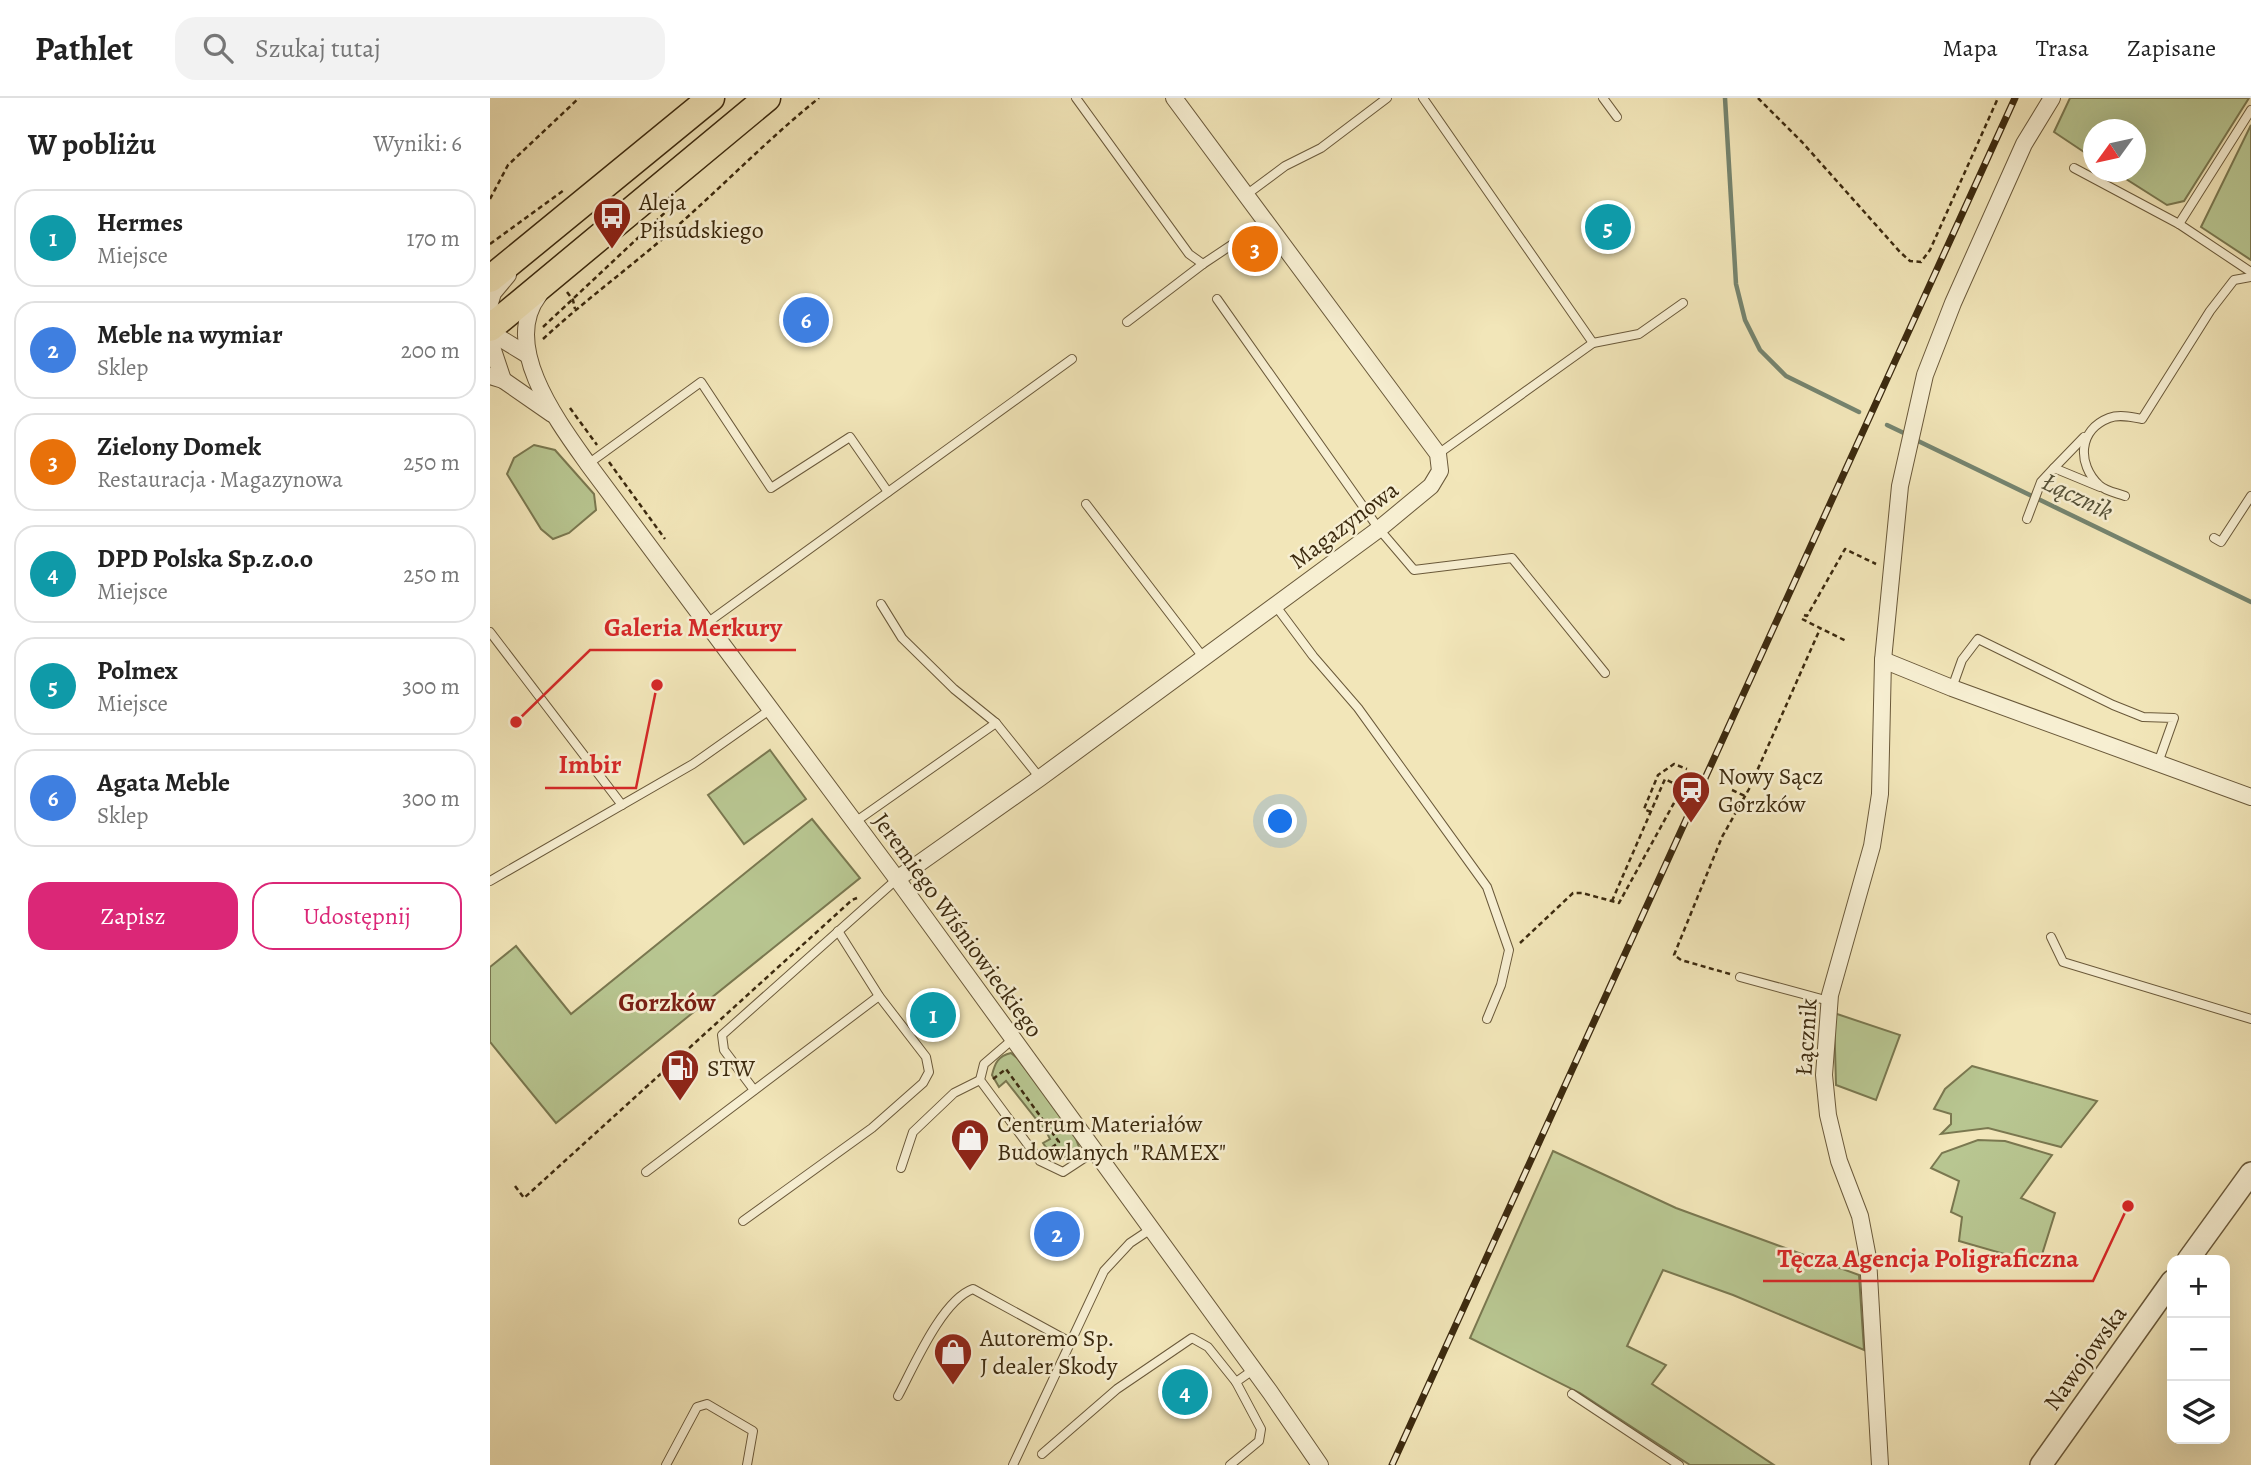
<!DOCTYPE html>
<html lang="pl">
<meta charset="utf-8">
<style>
:root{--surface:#fff;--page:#f2f2f2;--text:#222;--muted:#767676;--line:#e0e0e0;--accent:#db2777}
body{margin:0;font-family:Alegreya,serif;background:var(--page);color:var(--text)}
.controls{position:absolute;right:21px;bottom:21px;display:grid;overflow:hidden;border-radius:14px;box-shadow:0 7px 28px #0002}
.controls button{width:63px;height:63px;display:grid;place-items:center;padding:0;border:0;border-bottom:2px solid var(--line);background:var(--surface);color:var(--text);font:35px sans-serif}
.compass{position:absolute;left:1593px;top:21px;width:63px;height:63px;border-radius:50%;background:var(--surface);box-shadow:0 7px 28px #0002;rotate:237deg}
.you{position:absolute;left:791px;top:724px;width:24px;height:24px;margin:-18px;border:5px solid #fff;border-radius:50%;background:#1a73e8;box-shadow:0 0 0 10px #1a73e833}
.badge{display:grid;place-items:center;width:46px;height:46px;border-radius:50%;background:var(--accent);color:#fff;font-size:23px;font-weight:700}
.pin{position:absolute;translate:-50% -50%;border:4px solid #fff;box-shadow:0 2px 7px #0006}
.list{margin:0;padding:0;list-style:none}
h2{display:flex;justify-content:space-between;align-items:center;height:91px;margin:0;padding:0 28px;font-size:30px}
h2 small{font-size:23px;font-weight:400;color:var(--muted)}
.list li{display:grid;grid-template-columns:46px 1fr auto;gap:21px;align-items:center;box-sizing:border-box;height:98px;margin:0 14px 14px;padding:0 14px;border:2px solid var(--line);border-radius:21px}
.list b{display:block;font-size:26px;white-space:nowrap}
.list p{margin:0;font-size:23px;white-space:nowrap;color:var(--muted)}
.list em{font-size:23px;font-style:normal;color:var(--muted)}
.actions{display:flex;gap:14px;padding:21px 28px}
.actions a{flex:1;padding:16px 0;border:2px solid var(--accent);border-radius:21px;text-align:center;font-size:24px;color:var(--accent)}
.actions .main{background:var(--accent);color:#fff}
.icon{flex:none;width:38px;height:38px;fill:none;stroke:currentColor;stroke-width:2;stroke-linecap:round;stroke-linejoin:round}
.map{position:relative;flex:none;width:1761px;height:1367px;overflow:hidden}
header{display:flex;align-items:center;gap:42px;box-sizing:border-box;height:98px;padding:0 35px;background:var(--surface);border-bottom:2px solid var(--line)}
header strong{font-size:33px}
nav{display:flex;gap:38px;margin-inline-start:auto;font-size:24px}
.search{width:490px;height:63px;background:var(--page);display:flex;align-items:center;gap:18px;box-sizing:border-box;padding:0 24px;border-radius:21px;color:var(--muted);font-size:26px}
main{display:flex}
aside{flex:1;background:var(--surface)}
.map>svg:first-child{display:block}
.green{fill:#b8c691;stroke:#7a7850;stroke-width:2}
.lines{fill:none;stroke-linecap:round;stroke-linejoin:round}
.stream{stroke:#75846f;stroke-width:4.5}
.service-casing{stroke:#6a593a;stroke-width:10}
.minor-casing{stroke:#6a593a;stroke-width:18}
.tertiary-casing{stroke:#6a593a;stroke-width:24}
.primary-casing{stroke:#3c2a0f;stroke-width:29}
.path{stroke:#3c2a0f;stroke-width:2.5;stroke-dasharray:5 3.5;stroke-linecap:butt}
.service{stroke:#f7efd2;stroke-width:8}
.minor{stroke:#f7efd2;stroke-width:16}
.tertiary{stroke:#f7efd2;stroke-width:21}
.primary{stroke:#f2e6b9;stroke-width:26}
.rail-casing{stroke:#3c2a0f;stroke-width:7}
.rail{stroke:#f7efd2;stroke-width:4.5;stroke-dasharray:13;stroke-linecap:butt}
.labels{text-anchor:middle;stroke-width:5;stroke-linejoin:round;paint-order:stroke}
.poi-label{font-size:24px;fill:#3c2a0f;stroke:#f7efd2;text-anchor:start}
.street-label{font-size:24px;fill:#3c2a0f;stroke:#f7efd2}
.water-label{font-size:26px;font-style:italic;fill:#545037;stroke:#f7efd2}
.neighbourhood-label{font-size:26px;font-weight:bold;fill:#7a1f14;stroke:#f7efd2}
.leader{fill:none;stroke:#d62828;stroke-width:2.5}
.callout-dot{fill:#d62828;stroke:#f7efd2;stroke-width:2.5}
.callout-label{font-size:26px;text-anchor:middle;font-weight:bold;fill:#d62828;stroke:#f7efd2;stroke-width:5;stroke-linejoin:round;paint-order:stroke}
</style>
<header>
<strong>Pathlet</strong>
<div class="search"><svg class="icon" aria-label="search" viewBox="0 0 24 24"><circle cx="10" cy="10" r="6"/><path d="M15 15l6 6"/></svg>Szukaj tutaj</div>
<nav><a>Mapa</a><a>Trasa</a><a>Zapisane</a></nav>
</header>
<main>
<aside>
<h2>W pobliżu<small>Wyniki: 6</small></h2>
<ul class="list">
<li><span class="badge" style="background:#0f9aa8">1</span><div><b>Hermes</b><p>Miejsce</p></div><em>170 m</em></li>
<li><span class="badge" style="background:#3f7fe0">2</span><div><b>Meble na wymiar</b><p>Sklep</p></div><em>200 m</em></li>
<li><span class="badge" style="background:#e8710a">3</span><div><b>Zielony Domek</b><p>Restauracja · Magazynowa</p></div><em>250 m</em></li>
<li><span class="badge" style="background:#0f9aa8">4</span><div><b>DPD Polska Sp.z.o.o</b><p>Miejsce</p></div><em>250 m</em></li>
<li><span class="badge" style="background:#0f9aa8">5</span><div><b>Polmex</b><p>Miejsce</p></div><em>300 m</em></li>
<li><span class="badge" style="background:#3f7fe0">6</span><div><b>Agata Meble</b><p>Sklep</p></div><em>300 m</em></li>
</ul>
<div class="actions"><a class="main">Zapisz</a><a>Udostępnij</a></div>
</aside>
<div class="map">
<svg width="1761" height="1367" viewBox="0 0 1761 1367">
<rect width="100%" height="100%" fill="#f2e6b9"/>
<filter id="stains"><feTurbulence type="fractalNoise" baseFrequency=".00286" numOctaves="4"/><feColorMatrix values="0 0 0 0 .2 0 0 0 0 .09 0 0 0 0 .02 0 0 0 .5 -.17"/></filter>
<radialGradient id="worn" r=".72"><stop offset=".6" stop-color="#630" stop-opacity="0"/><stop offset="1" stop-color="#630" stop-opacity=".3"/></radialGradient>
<!-- green -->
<g class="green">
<path d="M 1580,0 L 1759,0 L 1694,103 L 1677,107 L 1625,74 L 1646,74 L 1646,32 L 1604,32 L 1603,60 L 1564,34 Z"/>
<path d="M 1761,27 L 1761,162 L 1711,129 Z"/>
<path d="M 44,347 L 65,352 L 104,396 L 106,412 L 79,435 L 63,441 L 51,431 L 17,376 L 24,360 Z"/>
<path d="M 280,652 L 316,701 L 254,746 L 218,697 Z"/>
<path d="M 322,721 L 370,780 L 66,1025 L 0,944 L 0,869 L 26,848 L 81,916 Z"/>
<path d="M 1344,915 L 1410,937 L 1386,1002 L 1346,987 Z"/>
<path d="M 521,955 L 527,960 L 583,1033 L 589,1049 L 586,1057 C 570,1061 562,1060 553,1045 L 560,1041 L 557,1035 L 516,983 L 509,989 L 502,977 C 505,965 508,958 521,955 Z"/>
<path d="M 1482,968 L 1607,1003 L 1571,1049 L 1498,1030 L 1451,1036 L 1461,1026 L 1461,1016 L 1444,1011 L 1455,991 Z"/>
<path d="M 1488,1042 L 1515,1043 L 1562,1057 L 1531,1100 L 1565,1115 L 1549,1166 L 1469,1143 L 1472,1119 L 1461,1114 L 1469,1083 L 1441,1070 L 1452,1055 Z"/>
<path d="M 1063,1053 L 1186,1110 L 1369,1177 L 1374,1252 L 1243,1197 L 1173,1172 L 1137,1248 L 1176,1267 L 1162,1286 L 1284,1367 L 1200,1367 L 1090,1295 L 980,1240 Z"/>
</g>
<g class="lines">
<!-- stream -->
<g class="stream">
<path d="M 1235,0 L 1246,186 L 1255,222 L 1270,252 L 1296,278 L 1369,314"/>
<path d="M 1397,327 L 1418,337"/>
<path d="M 1426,342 L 1761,504"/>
</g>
<!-- service casing -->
<g class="service-casing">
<g id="service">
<path d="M 586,0 L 699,156 L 713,166 L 776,124"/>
<path d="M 933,0 L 1103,245"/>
<path d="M 1113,0 L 1127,19"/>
<path d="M 1584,70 L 1689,126 L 1761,174"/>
<path d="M 756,97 L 795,68 L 831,50 L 897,0"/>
<path d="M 1689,126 L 1761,12"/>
<path d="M 727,201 L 889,431 L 924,472 L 1022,460 L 1115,575"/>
<path d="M 637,224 L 713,166"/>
<path d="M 948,356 L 1103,245 L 1149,236 L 1193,205"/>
<path d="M 98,366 L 211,284 L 281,390 L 360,339 L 398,394"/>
<path d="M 1564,370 L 1594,339"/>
<path d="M 1635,398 C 1627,395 1615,393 1609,387 C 1587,366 1588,332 1619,320 C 1629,316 1642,319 1652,321 L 1720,213 L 1744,182 L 1761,179"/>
<path d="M 596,406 L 713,559"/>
<path d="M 1537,421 L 1551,384 L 1564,370 L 1610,389"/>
<path d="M 1724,440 L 1731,444 L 1761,398"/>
<path d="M 391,506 L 412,540 L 464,591 L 506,625 L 550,680"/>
<path d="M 785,507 L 823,558 L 868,610 L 997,789 L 1019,852 L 1011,887 L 997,921"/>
<path d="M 217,525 L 582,261"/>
<path d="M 0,534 L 132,707"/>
<path d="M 1462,590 L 1472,562 L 1488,541 L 1623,607 L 1653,619 L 1684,620 L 1668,665"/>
<path d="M 365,724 L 506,625"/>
<path d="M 0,783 L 203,666 L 281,611"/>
<path d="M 1561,839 L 1573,864 L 1761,921"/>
<path d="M 1250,879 L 1339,903"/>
<path d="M 523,941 L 494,966 L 490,982 L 550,1063 L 573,1074 L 605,1053"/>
<path d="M 264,992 L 234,952 L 232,937 L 407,781"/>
<path d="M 411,1070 L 423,1034 L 464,995 L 490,982"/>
<path d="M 156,1074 L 389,898"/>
<path d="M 253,1123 L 382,1030 L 433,985 L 439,974 L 436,959 L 389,898 L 348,833"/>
<path d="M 1082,1296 L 1189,1367"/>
<path d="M 408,1298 C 424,1268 452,1202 483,1191 L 580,1244"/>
<path d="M 552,1356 L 627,1291 L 702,1240 L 718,1249 L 746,1284"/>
<path d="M 176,1367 L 207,1309 L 217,1306 L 263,1333 L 257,1367"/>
<path d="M 523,1367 L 614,1173 L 640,1145 L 661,1131"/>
<path d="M 740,1367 L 769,1343 L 771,1331 L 746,1284 L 763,1272"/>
</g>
</g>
<!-- minor casing -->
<g class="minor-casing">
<g id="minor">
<path d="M 49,197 C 10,247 68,324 98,366 L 407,781 L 780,1294 L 830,1367"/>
<path d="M 0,205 L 3,195 L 18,177"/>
<path d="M 0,234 L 36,256"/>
<path d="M 0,243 L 13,282"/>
<path d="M 0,278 L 13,282 L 62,316"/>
<path d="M 1393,562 L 1462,590 L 1761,699"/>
<path d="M 407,781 L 550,680 L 889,431 L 941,388 L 950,373 L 948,356 L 684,0"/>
<path d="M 1390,1367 L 1378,1160 L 1370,1118 L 1349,1063 L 1338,1017 L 1334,977 L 1340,897 L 1382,748 L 1390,696 L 1393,562 L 1410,388 L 1435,277 L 1463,205 L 1534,46 L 1562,0"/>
</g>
</g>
<!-- tertiary casing -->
<g class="tertiary-casing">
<g id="tertiary">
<path d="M 1698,1162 L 1761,1075"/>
<path d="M 1551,1367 L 1682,1183"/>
</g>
</g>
<!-- primary casing -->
<g class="primary-casing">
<g id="primary">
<path d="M 0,181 L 221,0"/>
<path d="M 0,230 L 277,0"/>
</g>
</g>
<!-- path -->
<g class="path">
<path d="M 1268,0 L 1312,44 L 1410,154 L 1420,163 L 1431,164 L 1440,152 L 1508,0"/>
<path d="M 0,101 L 18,67 L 89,0"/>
<path d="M 0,146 L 74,92"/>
<path d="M 77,194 L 83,202 L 85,211"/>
<path d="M 53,229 L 183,107"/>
<path d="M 53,241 C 95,202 142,168 185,130 C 234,87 278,41 329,0"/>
<path d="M 80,310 L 107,347"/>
<path d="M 119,364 L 175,441"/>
<path d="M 1314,517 L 1317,518 L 1355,451 L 1386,466"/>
<path d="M 1312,521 L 1356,543"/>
<path d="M 1242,692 L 1255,698"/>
<path d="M 1161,714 L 1154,711 L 1168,677 L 1184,666 L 1197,671"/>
<path d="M 1122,803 L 1175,681 L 1195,691"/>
<path d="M 1030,845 L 1083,795 L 1092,795 L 1129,805 L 1190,694 L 1193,696"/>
<path d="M 1240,876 L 1191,862 L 1184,857 L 1232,739 L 1259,691 L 1330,531"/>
<path d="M 503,981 L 516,971 L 569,1044 L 556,1054"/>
<path d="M 25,1088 L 34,1100 L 44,1091 L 362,802 L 367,800"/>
</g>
<!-- service -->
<use href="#service" class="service"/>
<!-- minor -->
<use href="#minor" class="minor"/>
<!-- tertiary -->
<use href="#tertiary" class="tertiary"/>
<!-- primary -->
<use href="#primary" class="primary"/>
<!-- rail casing -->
<g class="rail-casing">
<path id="rail" d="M 902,1367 L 1525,0"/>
</g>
<!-- rail -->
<use href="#rail" class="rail"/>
</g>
<!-- icons -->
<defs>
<g id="bus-pin" transform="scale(2.0125)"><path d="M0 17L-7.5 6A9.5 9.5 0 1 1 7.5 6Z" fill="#8f2418" stroke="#f7efd2"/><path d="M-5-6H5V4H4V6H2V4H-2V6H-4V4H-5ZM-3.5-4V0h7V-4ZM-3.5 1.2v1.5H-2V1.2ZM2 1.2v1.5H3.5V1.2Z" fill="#fff"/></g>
<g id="station-pin" transform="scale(2.0125)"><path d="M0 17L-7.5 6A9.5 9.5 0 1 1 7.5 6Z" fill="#8f2418" stroke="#f7efd2"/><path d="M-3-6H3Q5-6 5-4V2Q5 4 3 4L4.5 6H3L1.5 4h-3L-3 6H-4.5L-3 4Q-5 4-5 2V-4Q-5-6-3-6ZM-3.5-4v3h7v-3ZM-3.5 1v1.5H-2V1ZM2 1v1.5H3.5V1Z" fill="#fff"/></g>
<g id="fuel-pin" transform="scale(2.0125)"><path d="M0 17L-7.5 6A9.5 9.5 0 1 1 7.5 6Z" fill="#8f2418" stroke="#f7efd2"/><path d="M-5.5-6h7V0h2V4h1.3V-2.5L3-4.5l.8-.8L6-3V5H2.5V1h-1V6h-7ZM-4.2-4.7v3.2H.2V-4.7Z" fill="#fff"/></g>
<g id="shop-pin" transform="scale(2.0125)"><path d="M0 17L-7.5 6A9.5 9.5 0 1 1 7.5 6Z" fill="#8f2418" stroke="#f7efd2"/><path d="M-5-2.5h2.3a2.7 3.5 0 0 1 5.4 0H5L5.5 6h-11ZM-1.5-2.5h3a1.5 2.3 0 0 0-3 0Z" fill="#fff"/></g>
</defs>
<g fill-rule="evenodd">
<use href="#bus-pin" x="122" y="118"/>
<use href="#station-pin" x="1201" y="692"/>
<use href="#fuel-pin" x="190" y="970"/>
<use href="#shop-pin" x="480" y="1040"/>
<use href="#shop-pin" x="463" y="1254"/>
</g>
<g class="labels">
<!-- poi labels -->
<g class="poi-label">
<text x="149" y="112">Aleja<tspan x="149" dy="28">Piłsudskiego</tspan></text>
<text x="1228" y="686">Nowy Sącz<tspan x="1228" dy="28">Gorzków</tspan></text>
<text x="217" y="978">STW</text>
<text x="507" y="1034">Centrum Materiałów<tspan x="507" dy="28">Budowlanych "RAMEX"</tspan></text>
<text x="490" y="1248">Autoremo Sp.<tspan x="490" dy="28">J dealer Skody</tspan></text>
</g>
<!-- street labels -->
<g class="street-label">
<text transform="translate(854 427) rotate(-37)" y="8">Magazynowa</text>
<text transform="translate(468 827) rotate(54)" y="8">Jeremiego Wiśniowieckiego</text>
<text transform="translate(1316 939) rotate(-86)" y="8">Łącznik</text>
<text transform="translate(1595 1260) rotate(-54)" y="8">Nawojowska</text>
</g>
<!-- water labels -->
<g class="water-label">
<text transform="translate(1588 398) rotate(26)" y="9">Łącznik</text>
</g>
<!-- neighbourhood labels -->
<g class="neighbourhood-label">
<text x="177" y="913">Gorzków</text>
</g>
</g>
<!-- callouts -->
<path class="leader" d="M26 624L100 552H306M167 587L146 690H55M1638 1108L1603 1183H1273"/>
<g class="callout-dot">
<circle cx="26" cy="624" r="7"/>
<circle cx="167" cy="587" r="7"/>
<circle cx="1638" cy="1108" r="7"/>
</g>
<g class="callout-label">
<text x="203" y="538">Galeria Merkury</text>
<text x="100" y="675">Imbir</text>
<text x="1438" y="1169">Tęcza Agencja Poligraficzna</text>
</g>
<rect width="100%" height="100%" filter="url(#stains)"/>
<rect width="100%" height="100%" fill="url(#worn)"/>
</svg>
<div class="controls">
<button>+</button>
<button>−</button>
<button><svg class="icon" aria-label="layers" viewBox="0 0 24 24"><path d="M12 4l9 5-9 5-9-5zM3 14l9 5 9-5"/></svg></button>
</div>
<svg class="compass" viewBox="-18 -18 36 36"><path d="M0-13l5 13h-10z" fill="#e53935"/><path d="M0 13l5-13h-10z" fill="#767676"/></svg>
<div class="you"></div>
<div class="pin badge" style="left:443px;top:917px;background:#0f9aa8">1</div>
<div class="pin badge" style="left:567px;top:1136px;background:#3f7fe0">2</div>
<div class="pin badge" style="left:765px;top:151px;background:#e8710a">3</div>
<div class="pin badge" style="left:695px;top:1294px;background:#0f9aa8">4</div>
<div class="pin badge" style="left:1118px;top:129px;background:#0f9aa8">5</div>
<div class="pin badge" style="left:316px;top:222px;background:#3f7fe0">6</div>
</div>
</main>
